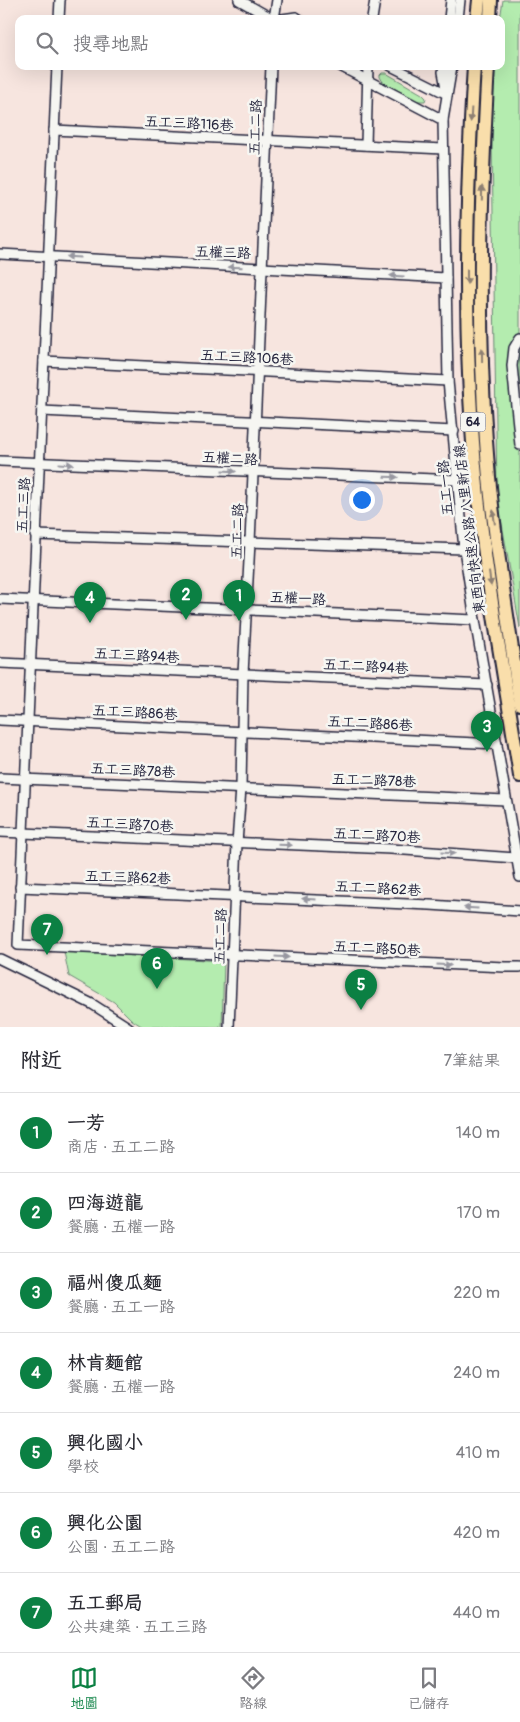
<!DOCTYPE html>
<html lang="zh-TW">
<meta charset="utf-8">
<style>
:root{--surface:#fff;--page:#f7f7f7;--text:#2b2b33;--muted:#7c7c81;--line:#e1e1e2;--accent:#0b8043}
body{margin:0;font-family:Pangolin,"LXGW WenKai TC",sans-serif;background:var(--page);color:var(--text)}
.you{position:absolute;left:361px;top:499px;width:18px;height:18px;margin:-12px;border:4px solid #fff;border-radius:50%;background:#1a73e8;box-shadow:0 0 0 8px #1a73e833}
.badge{display:grid;place-items:center;width:32px;height:32px;border-radius:50%;background:var(--accent);color:#fff;font-size:16px;font-weight:700}
.pin{position:absolute;translate:-50% -41px;filter:drop-shadow(0 1px 2px #0008)}
.pin::after{content:'';position:absolute;top:26px;width:18px;height:15px;background:inherit;clip-path:polygon(0 0,100% 0,50% 100%)}
.list{margin:0;padding:0;list-style:none}
h2{display:flex;justify-content:space-between;align-items:center;height:65px;margin:0;padding:0 20px;font-size:21px}
h2 small{font-size:16px;font-weight:400;color:var(--muted)}
.list li{display:grid;grid-template-columns:32px 1fr auto;gap:15px;align-items:center;box-sizing:border-box;height:80px;padding:0 20px;border-top:1px solid var(--line)}
.list b{display:block;font-size:19px;white-space:nowrap}
.list p{margin:0;font-size:16px;white-space:nowrap;color:var(--muted)}
.list em{font-size:16px;font-style:normal;color:var(--muted)}
.icon{flex:none;width:28px;height:28px;fill:none;stroke:currentColor;stroke-width:2;stroke-linecap:round;stroke-linejoin:round}
.map{position:relative;flex:none;width:520px;height:1027px;overflow:hidden}
.search{position:absolute;background:var(--surface);box-shadow:0 5px 20px #0002;left:15px;right:15px;top:15px;height:55px;display:flex;align-items:center;gap:12px;box-sizing:border-box;padding:0 18px;border-radius:10px;color:var(--muted);font-size:19px}
.sheet{height:625px;background:var(--surface)}
nav{display:flex;justify-content:space-around;align-items:center;box-sizing:border-box;height:70px;border-top:1px solid var(--line);background:var(--surface);font-size:14px;color:var(--muted)}
nav a{display:grid;justify-items:center;gap:2px}
nav .on{color:var(--accent)}
.map>svg:first-child{display:block}
.green{fill:#b4ecaf;stroke:#6b8775}
.lines{fill:none;stroke-linecap:round;stroke-linejoin:round}
.minor-casing{stroke:#22223b;stroke-width:12}
.highway-casing{stroke:#22223b;stroke-width:16}
.minor{stroke:#f6f6f2;stroke-width:9}
.highway{stroke:#f9deab;stroke-width:12}
.oneway{fill:#8e8073}
.oneway2{fill:#9797a0}
.labels{text-anchor:middle;stroke-width:5;stroke-linejoin:round;paint-order:stroke}
.shield{fill:#f6f6f2;stroke:#626272;stroke-width:1}
.shield-label{font-size:12px;font-weight:bold;fill:#22223b}
.street-label{font-size:14px;fill:#22223b;stroke:#f6f6f2}
</style>
<div class="map">
<svg width="520" height="1027" viewBox="0 0 520 1027">
<rect width="100%" height="100%" fill="#f7e5df"/>
<filter id="ink" filterUnits="userSpaceOnUse"><feTurbulence type="fractalNoise" baseFrequency=".02" numOctaves="2"/><feDisplacementMap in="SourceGraphic" scale="10" xChannelSelector="R" yChannelSelector="G"/><feConvolveMatrix kernelMatrix="1 2 1 2 8 2 1 2 1" color-interpolation-filters="sRGB"/></filter>
<g filter="url(#ink)">
<!-- green -->
<g class="green">
<path d="M 503,0 L 520,0 L 520,628 L 497,495 L 491,72 L 492,66 L 501,66 L 501,19 L 500,19 Z"/>
<path d="M 382,73 L 386,73 L 422,94 L 426,98 L 425,101 L 416,101 L 383,82 L 380,77 L 380,75 Z"/>
<path d="M 64,952 L 224,961 L 222,1027 L 143,1027 L 132,1020 L 114,1002 L 69,976 Z"/>
</g>
<g class="lines">
<!-- minor casing -->
<g class="minor-casing">
<g id="minor">
<path d="M 239,0 L 273,19"/>
<path d="M 59,19 L 60,0"/>
<path d="M 274,19 L 277,0"/>
<path d="M 282,19 L 296,17 L 299,19"/>
<path d="M 372,19 L 375,0"/>
<path d="M 449,19 L 451,0"/>
<path d="M 458,19 L 460,0"/>
<path d="M 57,66 L 18,945 L 505,967 L 520,967"/>
<path d="M 340,66 L 443,120"/>
<path d="M 391,66 L 447,94"/>
<path d="M 444,66 L 443,72 L 446,88"/>
<path d="M 452,66 L 443,120 L 448,381 L 464,549 L 475,620 L 520,877"/>
<path d="M 54,130 L 443,149"/>
<path d="M 366,145 L 368,66"/>
<path d="M 0,254 L 446,278"/>
<path d="M 520,338 L 514,348 L 512,366 L 520,445"/>
<path d="M 44,361 L 448,381"/>
<path d="M 42,411 L 454,431"/>
<path d="M 0,461 L 459,480"/>
<path d="M 35,535 L 464,549"/>
<path d="M 0,599 L 475,620"/>
<path d="M 0,663 L 487,685"/>
<path d="M 0,720 L 497,744"/>
<path d="M 0,778 L 506,800"/>
<path d="M 0,832 L 391,849 L 516,858"/>
<path d="M 20,887 L 430,905 L 520,911"/>
<path d="M 0,959 L 92,1004 L 128,1027"/>
<path d="M 229,1027 L 237,843 L 241,788 L 243,674 L 250,542 L 271,66"/>
</g>
</g>
<!-- highway casing -->
<g class="highway-casing">
<g id="highway">
<path d="M 477,19 L 479,0"/>
<path d="M 490,19 L 491,0"/>
<path d="M 474,66 C 466,199 463,333 475,466 C 484,570 504,673 520,776"/>
<path d="M 488,66 C 481,191 477,317 486,441 C 492,529 508,617 520,704"/>
</g>
</g>
<!-- minor -->
<use href="#minor" class="minor"/>
<!-- highway -->
<use href="#highway" class="highway"/>
</g>
<!-- one-way arrows -->
<defs><path id="oneway-solid" d="M-6-.8H1V-3.2L6.5 0L1 3.2V.8H-6Z" transform="scale(1.25)"/></defs>
<g class="oneway">
<use href="#oneway-solid" transform="translate(471 115) rotate(93)"/>
<use href="#oneway-solid" transform="translate(482 193) rotate(-89)"/>
<use href="#oneway-solid" transform="translate(467 277) rotate(90)"/>
<use href="#oneway-solid" transform="translate(482 355) rotate(-91)"/>
<use href="#oneway-solid" transform="translate(494 517) rotate(-97)"/>
<use href="#oneway-solid" transform="translate(490 579) rotate(82)"/>
</g>
<g class="oneway2">
<use href="#oneway-solid" transform="translate(73 257) rotate(-176)"/>
<use href="#oneway-solid" transform="translate(235 267) rotate(-178)"/>
<use href="#oneway-solid" transform="translate(397 276) rotate(-177)"/>
<use href="#oneway-solid" transform="translate(66 464) rotate(3)"/>
<use href="#oneway-solid" transform="translate(229 471) rotate(3)"/>
<use href="#oneway-solid" transform="translate(391 477) rotate(2)"/>
<use href="#oneway-solid" transform="translate(285 845) rotate(2)"/>
<use href="#oneway-solid" transform="translate(448 853) rotate(4)"/>
<use href="#oneway-solid" transform="translate(309 899) rotate(-177)"/>
<use href="#oneway-solid" transform="translate(471 908) rotate(-176)"/>
<use href="#oneway-solid" transform="translate(282 957) rotate(3)"/>
<use href="#oneway-solid" transform="translate(444 965) rotate(3)"/>
</g>
</g>
<g class="labels">
<!-- shield labels -->
<rect class="shield" x="460.5" y="412.5" width="25" height="19" rx="4"/>
<g class="shield-label">
<text x="473" y="426">64</text>
</g>
<!-- street labels -->
<g class="street-label">
<text transform="translate(189 123) rotate(3)" y="5">五工三路116巷</text>
<text transform="translate(255 127) rotate(-88)" y="5">五工二路</text>
<text transform="translate(223 252) rotate(2)" y="5">五權三路</text>
<text transform="translate(247 357) rotate(3)" y="5">五工三路106巷</text>
<text transform="translate(230 458) rotate(3)" y="5">五權二路</text>
<text transform="translate(445 488) rotate(-95)" y="5">五工一路</text>
<text transform="translate(23 505) rotate(-87)" y="5">五工三路</text>
<text transform="translate(469 529) rotate(-97)" y="5">東西向快速公路 八里新店線</text>
<text transform="translate(237 531) rotate(-88)" y="5">五工二路</text>
<text transform="translate(298 598) rotate(3)" y="5">五權一路</text>
<text transform="translate(137 655) rotate(3)" y="5">五工三路94巷</text>
<text transform="translate(366 666) rotate(3)" y="5">五工二路94巷</text>
<text transform="translate(135 712) rotate(3)" y="5">五工三路86巷</text>
<text transform="translate(370 723) rotate(3)" y="5">五工二路86巷</text>
<text transform="translate(133 770) rotate(3)" y="5">五工三路78巷</text>
<text transform="translate(374 780) rotate(2)" y="5">五工二路78巷</text>
<text transform="translate(130 824) rotate(3)" y="5">五工三路70巷</text>
<text transform="translate(377 835) rotate(3)" y="5">五工二路70巷</text>
<text transform="translate(128 877) rotate(2)" y="5">五工三路62巷</text>
<text transform="translate(378 888) rotate(3)" y="5">五工二路62巷</text>
<text transform="translate(220 936) rotate(-88)" y="5">五工二路</text>
<text transform="translate(377 948) rotate(3)" y="5">五工二路50巷</text>
</g>
</g>
</svg>
<div class="you"></div>
<div class="pin badge" style="left:239px;top:621px">1</div>
<div class="pin badge" style="left:186px;top:620px">2</div>
<div class="pin badge" style="left:487px;top:752px">3</div>
<div class="pin badge" style="left:90px;top:623px">4</div>
<div class="pin badge" style="left:361px;top:1010px">5</div>
<div class="pin badge" style="left:157px;top:989px">6</div>
<div class="pin badge" style="left:47px;top:955px">7</div>
<div class="search"><svg class="icon" aria-label="search" viewBox="0 0 24 24"><circle cx="10" cy="10" r="6"/><path d="M15 15l6 6"/></svg>搜尋地點</div>
</div>
<section class="sheet">
<h2>附近<small>7筆結果</small></h2>
<ul class="list">
<li><span class="badge">1</span><div><b>一芳</b><p>商店 · 五工二路</p></div><em>140 m</em></li>
<li><span class="badge">2</span><div><b>四海遊龍</b><p>餐廳 · 五權一路</p></div><em>170 m</em></li>
<li><span class="badge">3</span><div><b>福州傻瓜麵</b><p>餐廳 · 五工一路</p></div><em>220 m</em></li>
<li><span class="badge">4</span><div><b>林肯麵館</b><p>餐廳 · 五權一路</p></div><em>240 m</em></li>
<li><span class="badge">5</span><div><b>興化國小</b><p>學校</p></div><em>410 m</em></li>
<li><span class="badge">6</span><div><b>興化公園</b><p>公園 · 五工二路</p></div><em>420 m</em></li>
<li><span class="badge">7</span><div><b>五工郵局</b><p>公共建築 · 五工三路</p></div><em>440 m</em></li>
</ul>
</section>
<nav>
<a class="on"><svg class="icon" aria-label="map" viewBox="0 0 24 24"><path d="M3 6l6-2 6 2 6-2v14l-6 2-6-2-6 2zM9 4v14M15 6v14"/></svg>地圖</a>
<a><svg class="icon" aria-label="directions" viewBox="0 0 24 24"><path d="M12 3l9 9-9 9-9-9zM9 14v-3h6M13 9l2 2-2 2"/></svg>路線</a>
<a><svg class="icon" aria-label="saved" viewBox="0 0 24 24"><path d="M7 4h10v16l-5-4-5 4z"/></svg>已儲存</a>
</nav>
